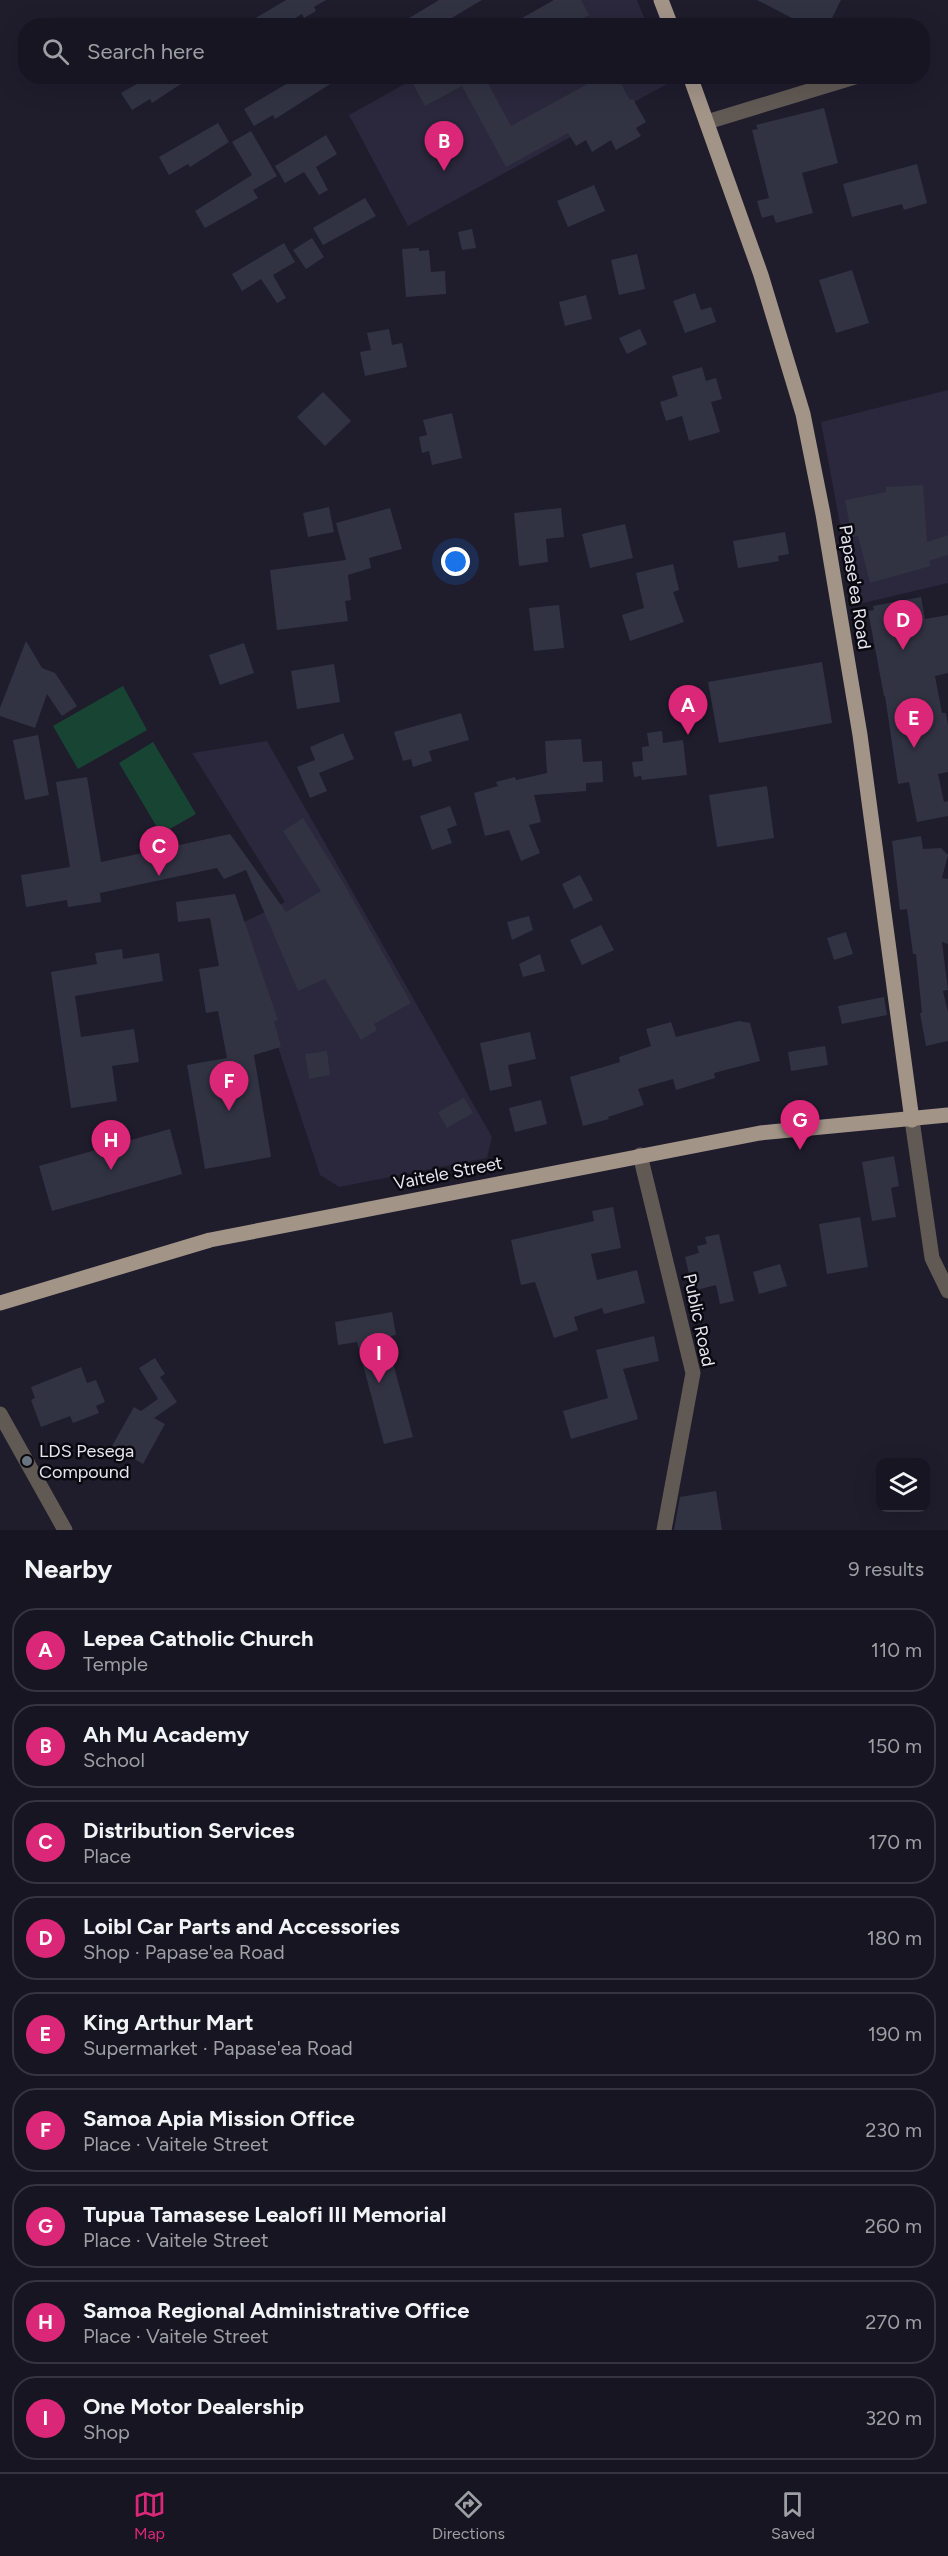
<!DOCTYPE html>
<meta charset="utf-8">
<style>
:root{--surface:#171521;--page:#201e2a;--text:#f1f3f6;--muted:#9e9fa5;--line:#36343f;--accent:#db2777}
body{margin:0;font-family:Figtree,sans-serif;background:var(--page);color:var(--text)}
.controls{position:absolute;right:18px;bottom:18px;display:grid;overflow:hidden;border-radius:12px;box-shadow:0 6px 24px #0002}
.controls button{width:54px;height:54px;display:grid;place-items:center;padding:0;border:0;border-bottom:2px solid var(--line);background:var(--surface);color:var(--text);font:30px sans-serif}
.you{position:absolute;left:456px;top:562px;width:21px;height:21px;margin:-15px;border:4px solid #fff;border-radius:50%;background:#1a73e8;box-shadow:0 0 0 9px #1a73e833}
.badge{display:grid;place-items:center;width:39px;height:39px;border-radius:50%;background:var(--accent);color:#fff;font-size:20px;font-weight:700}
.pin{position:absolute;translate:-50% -50px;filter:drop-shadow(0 2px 3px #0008)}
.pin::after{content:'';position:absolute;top:32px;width:21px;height:18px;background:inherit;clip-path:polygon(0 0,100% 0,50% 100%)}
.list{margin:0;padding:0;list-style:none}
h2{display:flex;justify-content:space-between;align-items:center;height:78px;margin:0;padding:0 24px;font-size:26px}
h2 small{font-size:20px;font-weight:400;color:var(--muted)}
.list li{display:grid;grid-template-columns:39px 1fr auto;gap:18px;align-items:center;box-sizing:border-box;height:84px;margin:0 12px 12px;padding:0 12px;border:2px solid var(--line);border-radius:24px}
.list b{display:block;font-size:22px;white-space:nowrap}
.list p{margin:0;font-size:20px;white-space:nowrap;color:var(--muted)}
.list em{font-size:20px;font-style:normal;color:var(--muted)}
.icon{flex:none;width:33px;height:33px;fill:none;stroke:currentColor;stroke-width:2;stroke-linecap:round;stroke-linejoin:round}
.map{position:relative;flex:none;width:948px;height:1530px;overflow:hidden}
.search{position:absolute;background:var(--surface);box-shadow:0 6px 24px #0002;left:18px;right:18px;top:18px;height:66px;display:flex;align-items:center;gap:15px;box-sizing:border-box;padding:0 21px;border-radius:24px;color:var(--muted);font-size:22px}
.sheet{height:942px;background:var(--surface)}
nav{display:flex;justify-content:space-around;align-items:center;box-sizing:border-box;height:84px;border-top:2px solid var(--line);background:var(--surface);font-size:16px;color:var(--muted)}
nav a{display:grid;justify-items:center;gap:3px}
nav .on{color:var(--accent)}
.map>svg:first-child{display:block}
.built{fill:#2b273c}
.green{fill:#184533}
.building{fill:#313343}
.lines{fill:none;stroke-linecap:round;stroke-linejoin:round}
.minor{stroke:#615954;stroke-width:15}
.major{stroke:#a39488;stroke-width:15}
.worship-dot{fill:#6b7280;stroke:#09080e;stroke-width:2}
.labels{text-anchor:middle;stroke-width:5;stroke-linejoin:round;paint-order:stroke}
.street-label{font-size:18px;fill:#e6e4ef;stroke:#09080e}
.poi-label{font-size:18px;fill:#e6e4ef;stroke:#09080e;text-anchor:start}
</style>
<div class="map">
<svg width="948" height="1530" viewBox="0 0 948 1530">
<rect width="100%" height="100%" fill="#1f1c2c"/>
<!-- built -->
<g class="built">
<path d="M 554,0 L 637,0 L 647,25 L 509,26 Z"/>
<path d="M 667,76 L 669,83 L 408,226 L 349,115 L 417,77 Z"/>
<path d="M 948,390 L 948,583 L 855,605 L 821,422 Z"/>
<path d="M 267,741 L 492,1137 L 487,1158 L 339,1187 L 320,1175 L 238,925 L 285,902 L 192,753 Z"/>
</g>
<!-- green -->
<g class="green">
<path d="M 123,686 L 147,730 L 78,769 L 53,726 Z"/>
<path d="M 153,742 L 196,814 L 161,834 L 119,763 Z"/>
</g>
<!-- building -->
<g class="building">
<path d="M 286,0 L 326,0 L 314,7 L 316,11 L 304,18 L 302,14 L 282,26 L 242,26 Z"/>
<path d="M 439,0 L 482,0 L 438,26 L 396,26 Z"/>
<path d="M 554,0 L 581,0 L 589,15 L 569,26 L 508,26 Z"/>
<path d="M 757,0 L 841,0 L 828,26 L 807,26 Z"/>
<path d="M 140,76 L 193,76 L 152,103 L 150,99 L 132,110 L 121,93 L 142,81 Z"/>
<path d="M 300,76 L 343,76 L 275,119 L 273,115 L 254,126 L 244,109 Z"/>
<path d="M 409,76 L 484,76 L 511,126 L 602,76 L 617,76 L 630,100 L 633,99 L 646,122 L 636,128 L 641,136 L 616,150 L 611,140 L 592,152 L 586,140 L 576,146 L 568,133 L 506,167 L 462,86 L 425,106 Z"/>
<path d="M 824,108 L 838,163 L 802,173 L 813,213 L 776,223 L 773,215 L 762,218 L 757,201 L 769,198 L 752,130 L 758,129 L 756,125 Z"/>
<path d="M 218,123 L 229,142 L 190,167 L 188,164 L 169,175 L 159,157 Z"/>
<path d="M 251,131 L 277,176 L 253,190 L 258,198 L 205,228 L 195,211 L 252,175 L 232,142 Z"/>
<path d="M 326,135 L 337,154 L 316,167 L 328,190 L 319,195 L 304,172 L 285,183 L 275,166 Z"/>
<path d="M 917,164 L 927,203 L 904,210 L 902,204 L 852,217 L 843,184 Z"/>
<path d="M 594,185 L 605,211 L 568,227 L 557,201 Z"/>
<path d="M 365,198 L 376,216 L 323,245 L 313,228 Z"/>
<path d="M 472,229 L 476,248 L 462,250 L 458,232 Z"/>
<path d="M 312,238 L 324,257 L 306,269 L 293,250 Z"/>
<path d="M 284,243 L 295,262 L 273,275 L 286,298 L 277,303 L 261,279 L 242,291 L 232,274 Z"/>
<path d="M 419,248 L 419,251 L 429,250 L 431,272 L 445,271 L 446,294 L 406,297 L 402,249 Z"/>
<path d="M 637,254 L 645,289 L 619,295 L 611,260 Z"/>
<path d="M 852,270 L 869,323 L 836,333 L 819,280 Z"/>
<path d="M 695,293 L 701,310 L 711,307 L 716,322 L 685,333 L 673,301 Z"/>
<path d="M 586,295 L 592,319 L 565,326 L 559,302 Z"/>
<path d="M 389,329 L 392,345 L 402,343 L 407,367 L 365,376 L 360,352 L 371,350 L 367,333 Z"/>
<path d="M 640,329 L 647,344 L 627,354 L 619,338 Z"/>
<path d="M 702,367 L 706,381 L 716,378 L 722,399 L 711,402 L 720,432 L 689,441 L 682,416 L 666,421 L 660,402 L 678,396 L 672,376 Z"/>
<path d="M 323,392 L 351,421 L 325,446 L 297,417 Z"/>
<path d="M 452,413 L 462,458 L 432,465 L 429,451 L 422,453 L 419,437 L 427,435 L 423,420 Z"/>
<path d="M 923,485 L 927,542 L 948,535 L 948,555 L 929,561 L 931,566 L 870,583 L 858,536 L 852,537 L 845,500 L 886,492 L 886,487 Z"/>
<path d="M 329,507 L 334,532 L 308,537 L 303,513 Z"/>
<path d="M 390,508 L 402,549 L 369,558 L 371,568 L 348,575 L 351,600 L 345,601 L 348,621 L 277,630 L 270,570 L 346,560 L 336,523 Z"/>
<path d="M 561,508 L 564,537 L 546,539 L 548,562 L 519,566 L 514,513 Z"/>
<path d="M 625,524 L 633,558 L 590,568 L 582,534 Z"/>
<path d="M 785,532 L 789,554 L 778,556 L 779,561 L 738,568 L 733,541 Z"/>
<path d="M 673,564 L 679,590 L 673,592 L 684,622 L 630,641 L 622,615 L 644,608 L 636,573 Z"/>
<path d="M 921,597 L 925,619 L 948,615 L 948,673 L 935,676 L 942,713 L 946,713 L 948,726 L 948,772 L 938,774 L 944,802 L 948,801 L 948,816 L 917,822 L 909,782 L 898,784 L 885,696 L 884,696 L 868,611 L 874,610 L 873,606 Z"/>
<path d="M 559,605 L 564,648 L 534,651 L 529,608 Z"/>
<path d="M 26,641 L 42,668 L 55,673 L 77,706 L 62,716 L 47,694 L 35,728 L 0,716 L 0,708 Z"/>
<path d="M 244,643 L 254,673 L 220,685 L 209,655 Z"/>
<path d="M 822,662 L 832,723 L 719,743 L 708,682 Z"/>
<path d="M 334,664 L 340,702 L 297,709 L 291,671 Z"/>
<path d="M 461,713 L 469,740 L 429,751 L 432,761 L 413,767 L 411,759 L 403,761 L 394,732 Z"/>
<path d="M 662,731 L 663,743 L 683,740 L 687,775 L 642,780 L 641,776 L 634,777 L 632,762 L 643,761 L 642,747 L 649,746 L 647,733 Z"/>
<path d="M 343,733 L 354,759 L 319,773 L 327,791 L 310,798 L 297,767 L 315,760 L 310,747 Z"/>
<path d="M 38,735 L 49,795 L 25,800 L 13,740 Z"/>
<path d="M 581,739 L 583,762 L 602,761 L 603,782 L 586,783 L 586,791 L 534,795 L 541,822 L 529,825 L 540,853 L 521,861 L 509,830 L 485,836 L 474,793 L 498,786 L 496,782 L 515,777 L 516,780 L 547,773 L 545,741 Z"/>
<path d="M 87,777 L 101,862 L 230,834 L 286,912 L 321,891 L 283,831 L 303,818 L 343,882 L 411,1003 L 374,1024 L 377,1030 L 361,1040 L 325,979 L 298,991 L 246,870 L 224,879 L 217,868 L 100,893 L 101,902 L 68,907 L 67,900 L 26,907 L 21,875 L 70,867 L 56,782 Z"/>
<path d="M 767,786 L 774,838 L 717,847 L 709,795 Z"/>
<path d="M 450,806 L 457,825 L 447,829 L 452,843 L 432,850 L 420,816 Z"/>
<path d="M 921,836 L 923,849 L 941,848 L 948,855 L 942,878 L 948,879 L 948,944 L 942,942 L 948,990 L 943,991 L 948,1013 L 948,1041 L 926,1046 L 920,1013 L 922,1013 L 916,954 L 913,954 L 907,909 L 900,910 L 892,841 Z"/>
<path d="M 580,875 L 593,900 L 574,909 L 562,884 Z"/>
<path d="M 235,894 L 278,1020 L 274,1021 L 281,1047 L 254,1055 L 271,1157 L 205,1169 L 187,1065 L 227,1058 L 218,1011 L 206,1013 L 199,969 L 219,966 L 210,918 L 178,922 L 176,902 Z"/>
<path d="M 529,916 L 533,930 L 512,940 L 507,922 Z"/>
<path d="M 601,925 L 614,950 L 582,965 L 570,940 Z"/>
<path d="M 846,932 L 853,954 L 834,960 L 827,938 Z"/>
<path d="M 122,949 L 123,959 L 159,953 L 163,981 L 75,996 L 81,1037 L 134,1029 L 139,1062 L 112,1066 L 117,1101 L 71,1108 L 51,972 L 97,964 L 95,953 Z"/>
<path d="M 540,954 L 545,971 L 523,977 L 519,964 Z"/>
<path d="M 884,997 L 887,1015 L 842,1024 L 838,1006 Z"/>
<path d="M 739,1021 L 750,1023 L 760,1061 L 714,1073 L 715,1078 L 676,1090 L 673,1079 L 638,1089 L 644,1105 L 608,1117 L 609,1119 L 583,1126 L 570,1077 L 620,1062 L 619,1057 L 651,1046 L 646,1029 L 671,1022 L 676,1037 Z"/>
<path d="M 530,1032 L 536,1059 L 508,1065 L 512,1086 L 490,1091 L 480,1043 Z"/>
<path d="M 825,1046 L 828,1065 L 791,1071 L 788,1052 Z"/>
<path d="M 327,1051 L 330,1075 L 309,1079 L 305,1054 Z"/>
<path d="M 464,1098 L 473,1113 L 447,1128 L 438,1112 Z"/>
<path d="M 541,1100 L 547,1124 L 515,1132 L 509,1108 Z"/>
<path d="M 170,1129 L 182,1174 L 52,1211 L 39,1166 Z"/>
<path d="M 894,1156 L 899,1186 L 891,1188 L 896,1217 L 872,1221 L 862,1162 Z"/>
<path d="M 613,1207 L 621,1248 L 591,1254 L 597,1280 L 637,1270 L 645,1303 L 604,1314 L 602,1308 L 574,1317 L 578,1330 L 554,1338 L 535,1282 L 521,1285 L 511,1240 L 594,1221 L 592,1211 Z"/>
<path d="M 860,1217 L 868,1267 L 827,1274 L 819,1224 Z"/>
<path d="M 719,1234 L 734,1301 L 720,1304 L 716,1285 L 693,1291 L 685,1257 L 699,1253 L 697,1246 L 707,1244 L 705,1237 Z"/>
<path d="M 780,1264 L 787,1286 L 759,1294 L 753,1272 Z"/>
<path d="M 392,1312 L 396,1335 L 386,1337 L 413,1437 L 384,1444 L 357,1342 L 338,1345 L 335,1322 Z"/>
<path d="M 654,1336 L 659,1361 L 623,1369 L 638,1419 L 571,1439 L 563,1411 L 608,1398 L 596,1350 Z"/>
<path d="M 155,1358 L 165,1374 L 160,1377 L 177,1402 L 154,1418 L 165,1424 L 143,1464 L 112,1446 L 134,1407 L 141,1411 L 158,1399 L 139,1368 Z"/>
<path d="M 81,1367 L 87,1383 L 96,1380 L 105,1402 L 96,1406 L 99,1413 L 73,1423 L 70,1416 L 41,1427 L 31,1400 L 35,1398 L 31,1387 Z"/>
<path d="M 716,1491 L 722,1530 L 674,1530 L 680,1497 Z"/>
</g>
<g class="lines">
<!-- minor -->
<g class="minor">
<path d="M 707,122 L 858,76"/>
<path d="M 912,1120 L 932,1258 L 948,1291"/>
<path d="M 640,1155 L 693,1373 L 664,1530"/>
<path d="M 0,1414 L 65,1530"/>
</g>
<!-- major -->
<g class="major">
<path d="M 661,0 L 671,26"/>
<path d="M 690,76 L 761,275 L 803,414 L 823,514 L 860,735 L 912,1120"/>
<path d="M 0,1303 L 210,1240 L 760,1133 L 948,1115"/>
</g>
</g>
<!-- markers -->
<circle class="worship-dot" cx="27" cy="1461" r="6"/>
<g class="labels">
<!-- street labels -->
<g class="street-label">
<text transform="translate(855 587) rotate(81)" y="6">Papase'ea Road</text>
<text transform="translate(448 1173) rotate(-11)" y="6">Vaitele Street</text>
<text transform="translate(699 1320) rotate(78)" y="6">Public Road</text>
</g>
<!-- poi labels -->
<g class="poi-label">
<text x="39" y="1457">LDS Pesega<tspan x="39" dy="21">Compound</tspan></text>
</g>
</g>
</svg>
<div class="controls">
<button><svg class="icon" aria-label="layers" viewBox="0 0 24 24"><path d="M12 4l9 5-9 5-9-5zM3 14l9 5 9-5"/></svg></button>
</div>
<div class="you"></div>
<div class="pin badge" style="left:688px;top:735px">A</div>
<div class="pin badge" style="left:444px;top:171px">B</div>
<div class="pin badge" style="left:159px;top:876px">C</div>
<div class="pin badge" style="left:903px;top:650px">D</div>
<div class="pin badge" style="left:914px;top:748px">E</div>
<div class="pin badge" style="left:229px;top:1111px">F</div>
<div class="pin badge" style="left:800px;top:1150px">G</div>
<div class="pin badge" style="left:111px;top:1170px">H</div>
<div class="pin badge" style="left:379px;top:1383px">I</div>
<div class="search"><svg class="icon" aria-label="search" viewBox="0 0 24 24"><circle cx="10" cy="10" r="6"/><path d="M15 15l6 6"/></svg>Search here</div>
</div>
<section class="sheet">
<h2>Nearby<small>9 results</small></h2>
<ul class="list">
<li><span class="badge">A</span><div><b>Lepea Catholic Church</b><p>Temple</p></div><em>110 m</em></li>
<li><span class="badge">B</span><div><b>Ah Mu Academy</b><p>School</p></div><em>150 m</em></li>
<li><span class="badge">C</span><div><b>Distribution Services</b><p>Place</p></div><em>170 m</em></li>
<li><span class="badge">D</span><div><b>Loibl Car Parts and Accessories</b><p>Shop · Papase'ea Road</p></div><em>180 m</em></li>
<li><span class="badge">E</span><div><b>King Arthur Mart</b><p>Supermarket · Papase'ea Road</p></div><em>190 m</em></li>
<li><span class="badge">F</span><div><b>Samoa Apia Mission Office</b><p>Place · Vaitele Street</p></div><em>230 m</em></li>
<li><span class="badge">G</span><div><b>Tupua Tamasese Lealofi III Memorial</b><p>Place · Vaitele Street</p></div><em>260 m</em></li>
<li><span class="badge">H</span><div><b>Samoa Regional Administrative Office</b><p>Place · Vaitele Street</p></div><em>270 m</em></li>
<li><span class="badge">I</span><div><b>One Motor Dealership</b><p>Shop</p></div><em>320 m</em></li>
</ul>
</section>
<nav>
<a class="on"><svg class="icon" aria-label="map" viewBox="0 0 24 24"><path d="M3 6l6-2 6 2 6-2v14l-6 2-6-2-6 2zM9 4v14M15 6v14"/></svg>Map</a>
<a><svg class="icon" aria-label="directions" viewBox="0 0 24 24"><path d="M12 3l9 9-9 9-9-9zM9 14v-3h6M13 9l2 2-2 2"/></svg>Directions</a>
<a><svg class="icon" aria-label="saved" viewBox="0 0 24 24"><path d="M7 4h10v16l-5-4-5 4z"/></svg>Saved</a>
</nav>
